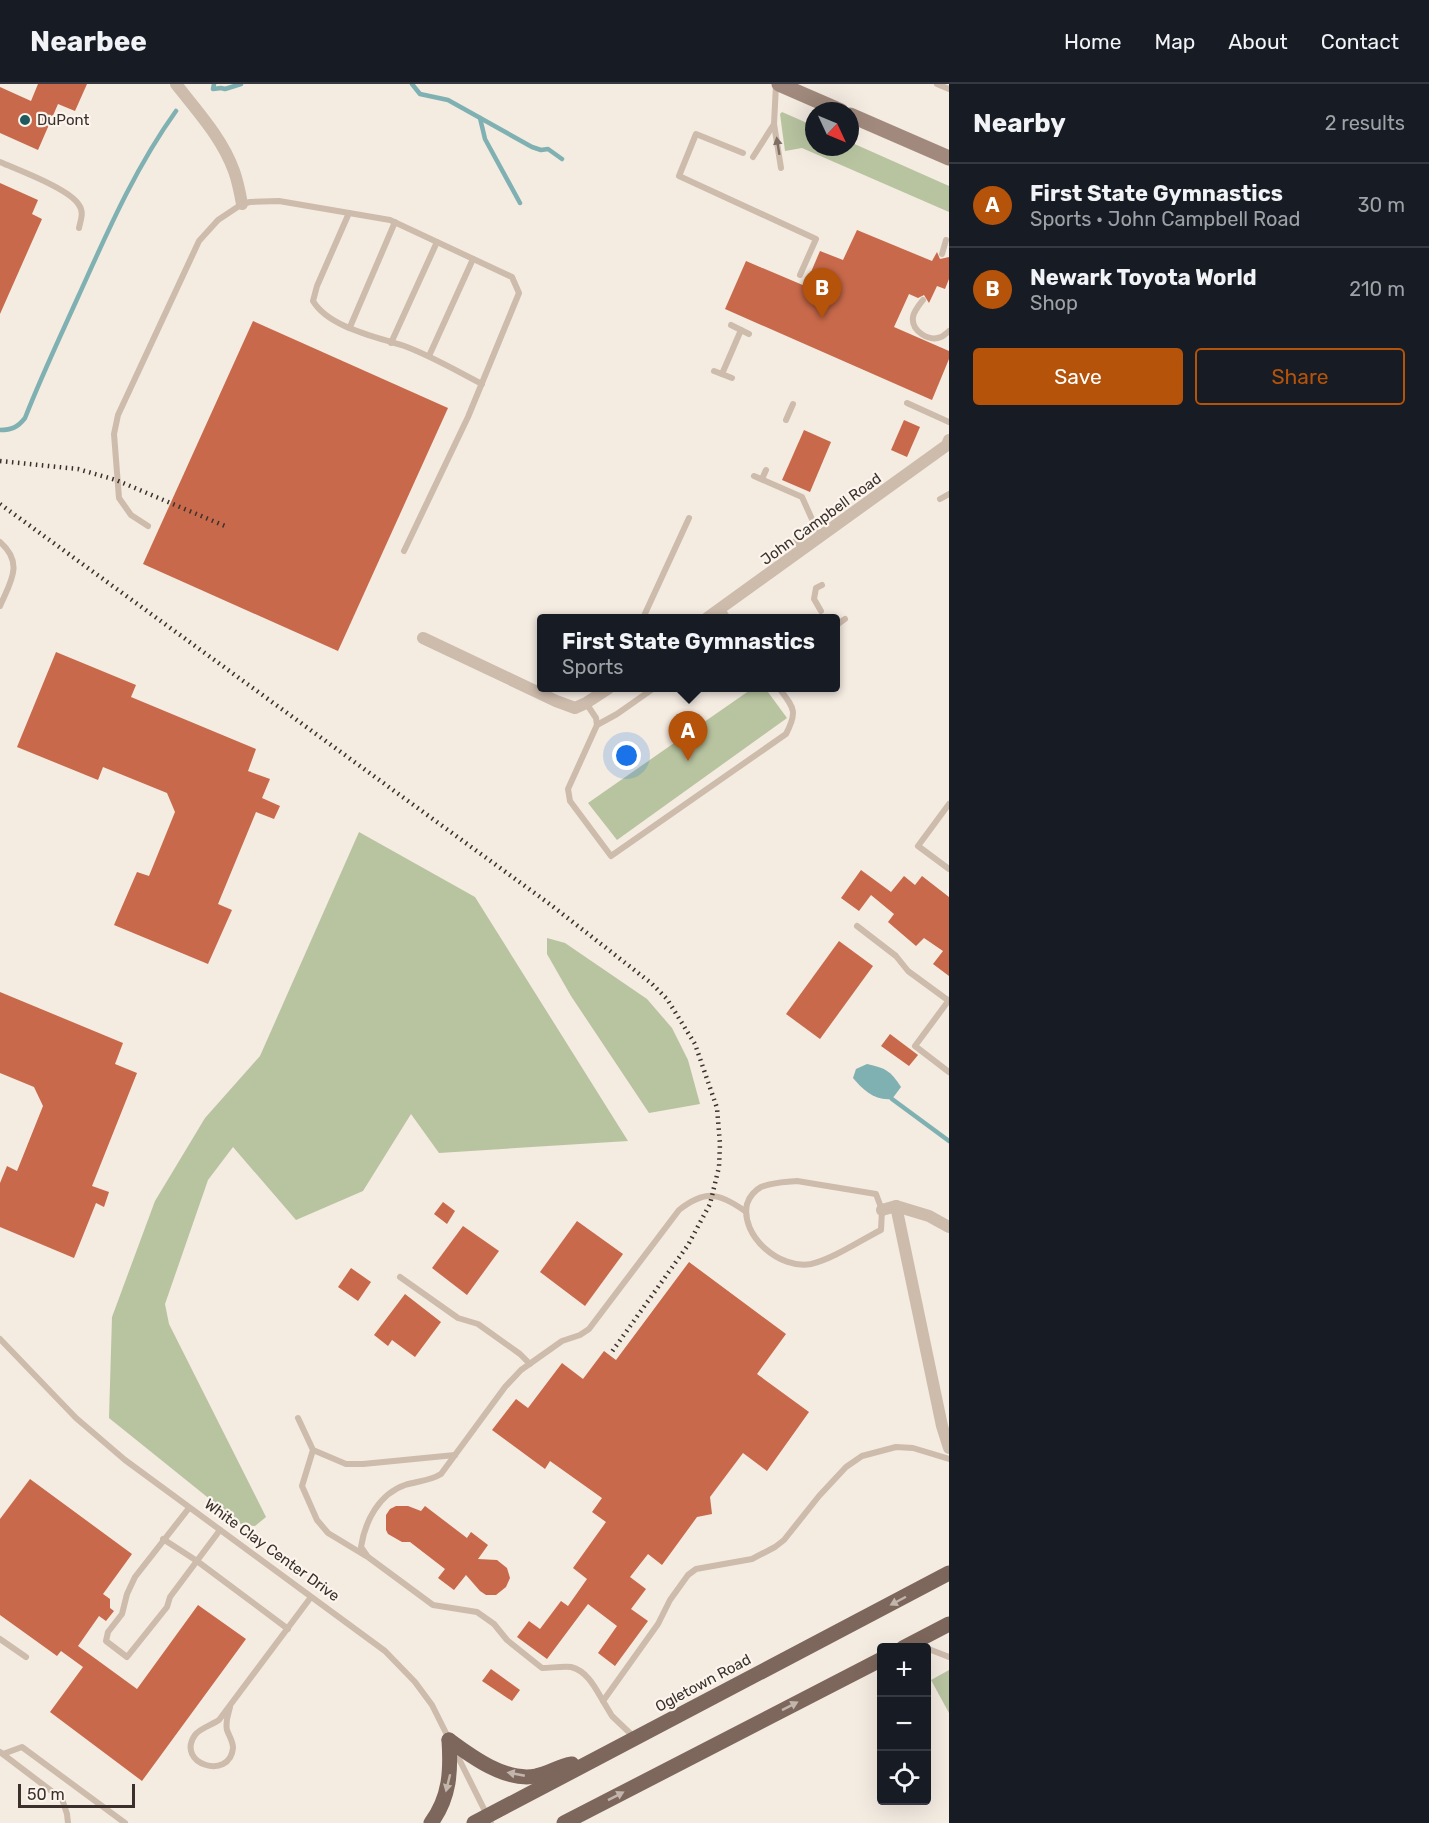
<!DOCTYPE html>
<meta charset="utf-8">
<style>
:root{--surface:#171b24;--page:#20242c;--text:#f1f3f6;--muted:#9ea1a6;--line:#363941;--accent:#b45309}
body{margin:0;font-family:Rubik,sans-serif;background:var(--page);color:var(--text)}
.controls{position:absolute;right:18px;bottom:18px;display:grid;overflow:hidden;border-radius:6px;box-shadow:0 6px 24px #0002}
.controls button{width:54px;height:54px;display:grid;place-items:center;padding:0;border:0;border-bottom:2px solid var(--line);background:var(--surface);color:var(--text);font:30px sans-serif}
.compass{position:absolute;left:805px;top:18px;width:54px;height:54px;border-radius:50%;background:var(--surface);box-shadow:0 6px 24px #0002;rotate:134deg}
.scale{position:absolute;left:18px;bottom:15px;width:117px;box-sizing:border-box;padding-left:6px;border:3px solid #3b302b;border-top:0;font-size:16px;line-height:21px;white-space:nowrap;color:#3b302b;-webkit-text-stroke:4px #fbf5ee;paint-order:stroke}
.you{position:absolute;left:627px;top:672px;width:21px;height:21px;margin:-15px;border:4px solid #fff;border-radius:50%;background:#1a73e8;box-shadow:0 0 0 9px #1a73e833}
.badge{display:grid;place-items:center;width:39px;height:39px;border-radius:50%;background:var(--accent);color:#fff;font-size:20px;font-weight:700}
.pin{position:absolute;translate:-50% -50px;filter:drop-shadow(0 2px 3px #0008)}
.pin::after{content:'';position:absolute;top:32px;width:21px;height:18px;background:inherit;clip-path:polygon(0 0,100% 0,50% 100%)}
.popup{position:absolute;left:537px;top:530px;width:303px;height:78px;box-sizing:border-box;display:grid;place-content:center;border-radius:6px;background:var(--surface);filter:drop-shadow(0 2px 4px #0005);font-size:20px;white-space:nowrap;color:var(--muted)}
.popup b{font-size:22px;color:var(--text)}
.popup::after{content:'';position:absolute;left:50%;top:100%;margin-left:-12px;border:12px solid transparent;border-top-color:var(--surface)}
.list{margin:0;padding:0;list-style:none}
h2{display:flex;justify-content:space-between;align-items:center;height:78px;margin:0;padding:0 24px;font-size:26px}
h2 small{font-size:20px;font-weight:400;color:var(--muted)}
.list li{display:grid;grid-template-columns:39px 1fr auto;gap:18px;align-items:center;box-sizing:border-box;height:84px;padding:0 24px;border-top:2px solid var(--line)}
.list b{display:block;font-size:22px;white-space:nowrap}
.list p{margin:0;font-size:20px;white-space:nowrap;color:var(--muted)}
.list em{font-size:20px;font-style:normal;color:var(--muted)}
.actions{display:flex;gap:12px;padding:18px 24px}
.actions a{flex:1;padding:14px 0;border:2px solid var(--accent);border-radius:6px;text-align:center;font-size:21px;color:var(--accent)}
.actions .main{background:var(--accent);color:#fff}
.icon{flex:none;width:33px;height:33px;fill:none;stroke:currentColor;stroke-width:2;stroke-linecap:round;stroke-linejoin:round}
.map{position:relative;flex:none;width:949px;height:1739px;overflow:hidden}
header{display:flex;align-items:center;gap:36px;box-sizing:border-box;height:84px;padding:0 30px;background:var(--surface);border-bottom:2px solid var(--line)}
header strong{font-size:28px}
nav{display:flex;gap:33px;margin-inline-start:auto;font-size:21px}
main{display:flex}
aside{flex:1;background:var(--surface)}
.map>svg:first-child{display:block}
.green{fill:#b8c4a0}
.water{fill:#7fb0b2}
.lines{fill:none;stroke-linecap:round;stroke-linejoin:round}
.stream{stroke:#7fb0b2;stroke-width:4.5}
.building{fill:#c8694b}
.lane{stroke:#cdbbac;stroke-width:6}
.street{stroke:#cdbbac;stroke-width:12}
.secondary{stroke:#a18a7d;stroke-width:15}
.primary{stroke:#7d675c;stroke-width:15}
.rail{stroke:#3b302b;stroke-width:4.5;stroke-dasharray:1.5 4.5;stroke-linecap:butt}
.oneway{fill:#7d6f65}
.oneway2{fill:#c2b5ac}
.poi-dot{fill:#1f5a5e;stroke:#fbf5ee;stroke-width:2}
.labels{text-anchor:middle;stroke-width:4.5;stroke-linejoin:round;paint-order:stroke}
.poi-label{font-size:15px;fill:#3b302b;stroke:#fbf5ee;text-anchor:start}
.street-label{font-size:15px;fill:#3b302b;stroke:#fbf5ee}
</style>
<header>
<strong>Nearbee</strong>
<nav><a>Home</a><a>Map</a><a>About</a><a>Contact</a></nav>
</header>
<main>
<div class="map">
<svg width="949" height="1739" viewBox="0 0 949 1739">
<rect width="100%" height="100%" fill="#f4ebe1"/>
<!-- green -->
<g class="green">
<path d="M 782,28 L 814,42 L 814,63 L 850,63 L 850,58 L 949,102 L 949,128 L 802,64 L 785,67 L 780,30 Z"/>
<path d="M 753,604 L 765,604 L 787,634 L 617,756 L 588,719 Z"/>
<path d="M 359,748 L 475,813 L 628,1057 L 439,1069 L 411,1030 L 363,1107 L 296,1136 L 233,1063 L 208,1096 L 165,1220 L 169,1240 L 266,1433 L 255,1442 L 242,1441 L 109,1334 L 112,1233 L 155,1117 L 205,1034 L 260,972 Z"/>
<path d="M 547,854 L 565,859 L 647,915 L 672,944 L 688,976 L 700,1020 L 649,1029 L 571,912 L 547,870 Z"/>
<path d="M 949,1586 L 949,1629 L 931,1596 Z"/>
</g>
<!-- water -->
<path class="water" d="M 867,980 C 885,984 890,986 901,1003 L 892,1015 C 875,1017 863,1006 853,994 L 856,985 Z"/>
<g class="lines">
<!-- stream -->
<g class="stream">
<path d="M 214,0 L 213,5 L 221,4 L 225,5 L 241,0"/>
<path d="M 412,0 L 420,10 L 448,16 L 532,63 L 541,66 L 548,65 L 562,75"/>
<path d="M 480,34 L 485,55 L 520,119"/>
<path d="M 0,346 C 12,346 18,343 25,334 C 41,293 60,253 78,213 C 107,149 135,84 176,27"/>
<path d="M 892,1015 L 949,1057"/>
</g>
</g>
<!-- building -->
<g class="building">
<path d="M 38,0 L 87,0 L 75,27 L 58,20 L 38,66 L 0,49 L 0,3 L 31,17 Z"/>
<path d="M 0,99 L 38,116 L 32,130 L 42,135 L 0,230 Z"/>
<path d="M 857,146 L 932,177 L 937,168 L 940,175 L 949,173 L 949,195 L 945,205 L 937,202 L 929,219 L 924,211 L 918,214 L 909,210 L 894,243 L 949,267 L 949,275 L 932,316 L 725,225 L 746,177 L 805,202 L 820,167 L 843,176 Z"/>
<path d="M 253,237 L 448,324 L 338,567 L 143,480 Z"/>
<path d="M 904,336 L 920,343 L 907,373 L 891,366 Z"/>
<path d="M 804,346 L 831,358 L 810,408 L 782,396 Z"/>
<path d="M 56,568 L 136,601 L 131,613 L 256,665 L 248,687 L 270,695 L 262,714 L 280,722 L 274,735 L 256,728 L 218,820 L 232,826 L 208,880 L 114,841 L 137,788 L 149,792 L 175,728 L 167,709 L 103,683 L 98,696 L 17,663 Z"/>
<path d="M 861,786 L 891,808 L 904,792 L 915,801 L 922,792 L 949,813 L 949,892 L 933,880 L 943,867 L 924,854 L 916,862 L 888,838 L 894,830 L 871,811 L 859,827 L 841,814 Z"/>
<path d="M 839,857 L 873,882 L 820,955 L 786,930 Z"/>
<path d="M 0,908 L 123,959 L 115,980 L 137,989 L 92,1102 L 109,1108 L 104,1123 L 96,1119 L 74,1174 L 0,1143 L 0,1099 L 7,1082 L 17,1087 L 43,1022 L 34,1003 L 0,989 Z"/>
<path d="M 890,950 L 918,971 L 909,982 L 881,962 Z"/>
<path d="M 443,1118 L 455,1127 L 447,1140 L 434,1130 Z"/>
<path d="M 577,1137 L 623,1170 L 585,1222 L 540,1188 Z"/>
<path d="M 463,1142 L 499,1167 L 467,1211 L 432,1184 Z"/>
<path d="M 689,1178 L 786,1250 L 757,1290 L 809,1328 L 767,1387 L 743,1369 L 710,1413 L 712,1430 L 697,1433 L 662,1481 L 648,1470 L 630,1493 L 646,1505 L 631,1525 L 648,1537 L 615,1582 L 598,1569 L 617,1542 L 588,1520 L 547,1575 L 517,1553 L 529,1537 L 540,1545 L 561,1517 L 568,1522 L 587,1495 L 573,1484 L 606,1438 L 592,1428 L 602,1414 L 550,1377 L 545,1385 L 492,1346 L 516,1315 L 528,1324 L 562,1279 L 583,1295 L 604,1267 L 616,1276 Z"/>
<path d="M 351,1184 L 371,1198 L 358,1217 L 338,1203 Z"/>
<path d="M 405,1210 L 441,1238 L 415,1273 L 392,1256 L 388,1262 L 374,1251 Z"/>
<path d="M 30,1395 L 132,1470 L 103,1510 L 110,1515 L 110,1524 L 114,1527 L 106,1537 L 99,1532 L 78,1562 L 137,1605 L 198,1521 L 246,1555 L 142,1697 L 50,1628 L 83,1583 L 61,1567 L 57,1572 L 0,1531 L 0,1435 Z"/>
<path d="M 396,1422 L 408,1422 L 421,1427 L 425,1422 L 467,1454 L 471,1448 L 488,1461 L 478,1475 L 497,1476 L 507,1484 L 510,1494 L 506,1503 L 496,1511 L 486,1511 L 480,1507 L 466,1491 L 454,1506 L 438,1494 L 445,1485 L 410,1458 L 402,1458 L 388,1450 L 386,1446 L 386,1431 L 390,1425 Z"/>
<path d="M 491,1585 L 520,1606 L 512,1617 L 482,1597 Z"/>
</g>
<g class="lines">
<!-- lane -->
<g class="lane">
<path d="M 937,0 L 949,5"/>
<path d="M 776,1 L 774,40 L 781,84"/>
<path d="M 743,69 L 696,50 L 679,92 L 816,155 L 800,191"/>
<path d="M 753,73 L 774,40"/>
<path d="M 0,78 C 18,86 70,105 79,121 C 84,128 81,135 79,144"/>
<path d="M 349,129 L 317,202 L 313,217 C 329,244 378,253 407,263 C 433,273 457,287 482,300"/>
<path d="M 942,170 L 946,156"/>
<path d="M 923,216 C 919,221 914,227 913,233 C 911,247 929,258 941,253 C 942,253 948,248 949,247"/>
<path d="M 731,241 L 749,250"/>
<path d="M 350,243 L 395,138"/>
<path d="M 391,259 L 437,158"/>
<path d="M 429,272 L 473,175"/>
<path d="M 714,287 L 732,294"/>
<path d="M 722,290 L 741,246"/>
<path d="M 907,319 L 949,338"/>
<path d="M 786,336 L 793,320"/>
<path d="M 754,392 L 802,413 L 820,453"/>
<path d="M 762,395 L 766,386"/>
<path d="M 940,415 L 949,410"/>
<path d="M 148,442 L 131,431 L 119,414 L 114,350 L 118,331 L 199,157 L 218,136 L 242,120 L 250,118 L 279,117 L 390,136 L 512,193 L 519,209 L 468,333 L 404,467"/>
<path d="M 0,458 C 24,479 11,497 0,522"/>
<path d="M 794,458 L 808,463"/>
<path d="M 721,524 L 728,534"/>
<path d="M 821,527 L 814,515 L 816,504 L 822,501"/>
<path d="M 643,534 L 689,434"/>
<path d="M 835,542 L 845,535"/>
<path d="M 586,619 L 596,634 L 597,641 L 568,705 L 570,717 L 611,772 L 786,650 C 798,627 794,624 779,604"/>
<path d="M 597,641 L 617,630 L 654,604"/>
<path d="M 949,720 L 918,762 L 949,785"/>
<path d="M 857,842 L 896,872 L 908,887 L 949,917"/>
<path d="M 949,916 L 915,962 L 949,988"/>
<path d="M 797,1097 L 876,1110 L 882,1126 L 881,1146 C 861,1156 833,1175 811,1180 C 780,1186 740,1152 747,1120 C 749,1113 755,1106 761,1103 C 773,1098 785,1098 797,1097 Z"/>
<path d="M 400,1193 L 458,1234 L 478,1240 L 520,1270 L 530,1280"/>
<path d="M 0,1255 L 76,1334 L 125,1376 L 385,1567 L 415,1598 L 432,1621 L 449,1655"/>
<path d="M 298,1334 L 313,1366 L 346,1380 L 363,1380 L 455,1371"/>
<path d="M 313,1366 L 302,1402 L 317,1436 L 328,1449 L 366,1472"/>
<path d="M 189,1424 L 135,1493 L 127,1510 L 122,1530 L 108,1548 L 106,1557 L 127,1573 L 167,1523 L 170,1513 L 220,1446"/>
<path d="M 163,1455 L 197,1477 L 288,1545"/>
<path d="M 0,1555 L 26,1573"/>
<path d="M 926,1564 L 949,1573"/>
<path d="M 603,1617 C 595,1603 587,1587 571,1583 C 562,1582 551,1584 542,1584 L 507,1556 L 494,1540 L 477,1528 L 433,1521 L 368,1473 L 361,1463 C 365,1437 379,1410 405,1401 C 417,1397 430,1397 441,1390 L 505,1303 L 521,1286 L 562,1257 L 580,1251 L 589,1245 L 679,1126 C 706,1105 719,1109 745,1127"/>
<path d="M 230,1623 C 228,1631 225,1638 227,1646 C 229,1652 233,1657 233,1664 C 230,1697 175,1680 195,1651 C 200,1644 212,1641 219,1636 L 311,1513"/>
<path d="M 634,1653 L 612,1632 L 603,1617 L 658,1540 L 670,1516 L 688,1491 L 696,1485 L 752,1475 L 775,1463 L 784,1456 L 819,1412 L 846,1383 L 862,1372 L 896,1363 L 913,1364 L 949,1375"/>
<path d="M 454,1665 L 491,1739"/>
<path d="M 0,1668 L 62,1715 L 67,1730 L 68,1739"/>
<path d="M 3,1670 L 22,1663 L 125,1739"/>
</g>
<!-- street -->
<g class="street">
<path d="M 176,0 C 198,28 222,54 234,87 C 238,98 240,109 242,120"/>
<path d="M 707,534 L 947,361 L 949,356"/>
<path d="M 423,554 L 556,617 L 575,624 L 586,619 L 609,604"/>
<path d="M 896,1122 L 942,1342 L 949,1364"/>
<path d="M 882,1126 L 896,1122 L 929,1132 L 949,1143"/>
</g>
<!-- secondary -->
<g class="secondary">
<path d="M 779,0 L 841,27"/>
<path d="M 850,31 L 949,74"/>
</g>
<!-- primary -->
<g class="primary">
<path d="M 903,1564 L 949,1540"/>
<path d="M 449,1656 C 472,1673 506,1698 536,1692 C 548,1690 559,1682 572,1680"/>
<path d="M 431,1739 C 450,1713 451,1687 449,1656"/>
<path d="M 474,1739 L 949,1489"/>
<path d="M 564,1739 L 882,1575"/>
</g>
<!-- rail -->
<g class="rail">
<path d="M 0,377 L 78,385 L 116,396 L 225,442"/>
<path d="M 0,420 L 551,821 L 651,899 L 667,915 L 695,960 L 717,1024 L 720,1060 L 719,1083 L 710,1120 L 688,1161 L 611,1269"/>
</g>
</g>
<!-- one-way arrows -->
<defs><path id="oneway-solid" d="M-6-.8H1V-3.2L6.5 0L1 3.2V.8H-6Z" transform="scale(1.5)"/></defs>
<use class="oneway" href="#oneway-solid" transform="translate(778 62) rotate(-99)"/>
<g class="oneway2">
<use href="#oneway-solid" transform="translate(898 1517) rotate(152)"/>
<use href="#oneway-solid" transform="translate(790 1622) rotate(-27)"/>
<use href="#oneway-solid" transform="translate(516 1690) rotate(-169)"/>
<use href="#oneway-solid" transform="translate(448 1699) rotate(104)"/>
<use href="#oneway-solid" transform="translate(616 1712) rotate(-27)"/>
</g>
<!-- markers -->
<circle class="poi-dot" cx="25" cy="36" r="6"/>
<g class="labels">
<!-- poi labels -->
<g class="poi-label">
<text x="37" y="41">DuPont</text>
</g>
<!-- street labels -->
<g class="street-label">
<text transform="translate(821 435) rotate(-36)" y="5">John Campbell Road</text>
<text transform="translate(272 1466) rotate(36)" y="5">White Clay Center Drive</text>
<text transform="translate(703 1599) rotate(-28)" y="5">Ogletown Road</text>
</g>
</g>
</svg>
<div class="controls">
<button>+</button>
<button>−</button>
<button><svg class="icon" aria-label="locate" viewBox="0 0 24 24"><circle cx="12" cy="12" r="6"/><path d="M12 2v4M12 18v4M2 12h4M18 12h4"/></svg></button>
</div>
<svg class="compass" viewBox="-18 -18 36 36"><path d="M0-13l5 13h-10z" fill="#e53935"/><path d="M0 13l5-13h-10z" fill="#9ea1a6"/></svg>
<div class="scale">50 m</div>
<div class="you"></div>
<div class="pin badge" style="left:688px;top:677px">A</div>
<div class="popup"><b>First State Gymnastics</b>Sports</div>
<div class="pin badge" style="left:822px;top:234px">B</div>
</div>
<aside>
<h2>Nearby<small>2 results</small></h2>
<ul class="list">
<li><span class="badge">A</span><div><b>First State Gymnastics</b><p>Sports · John Campbell Road</p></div><em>30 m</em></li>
<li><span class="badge">B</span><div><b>Newark Toyota World</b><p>Shop</p></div><em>210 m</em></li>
</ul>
<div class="actions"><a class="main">Save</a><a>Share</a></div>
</aside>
</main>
